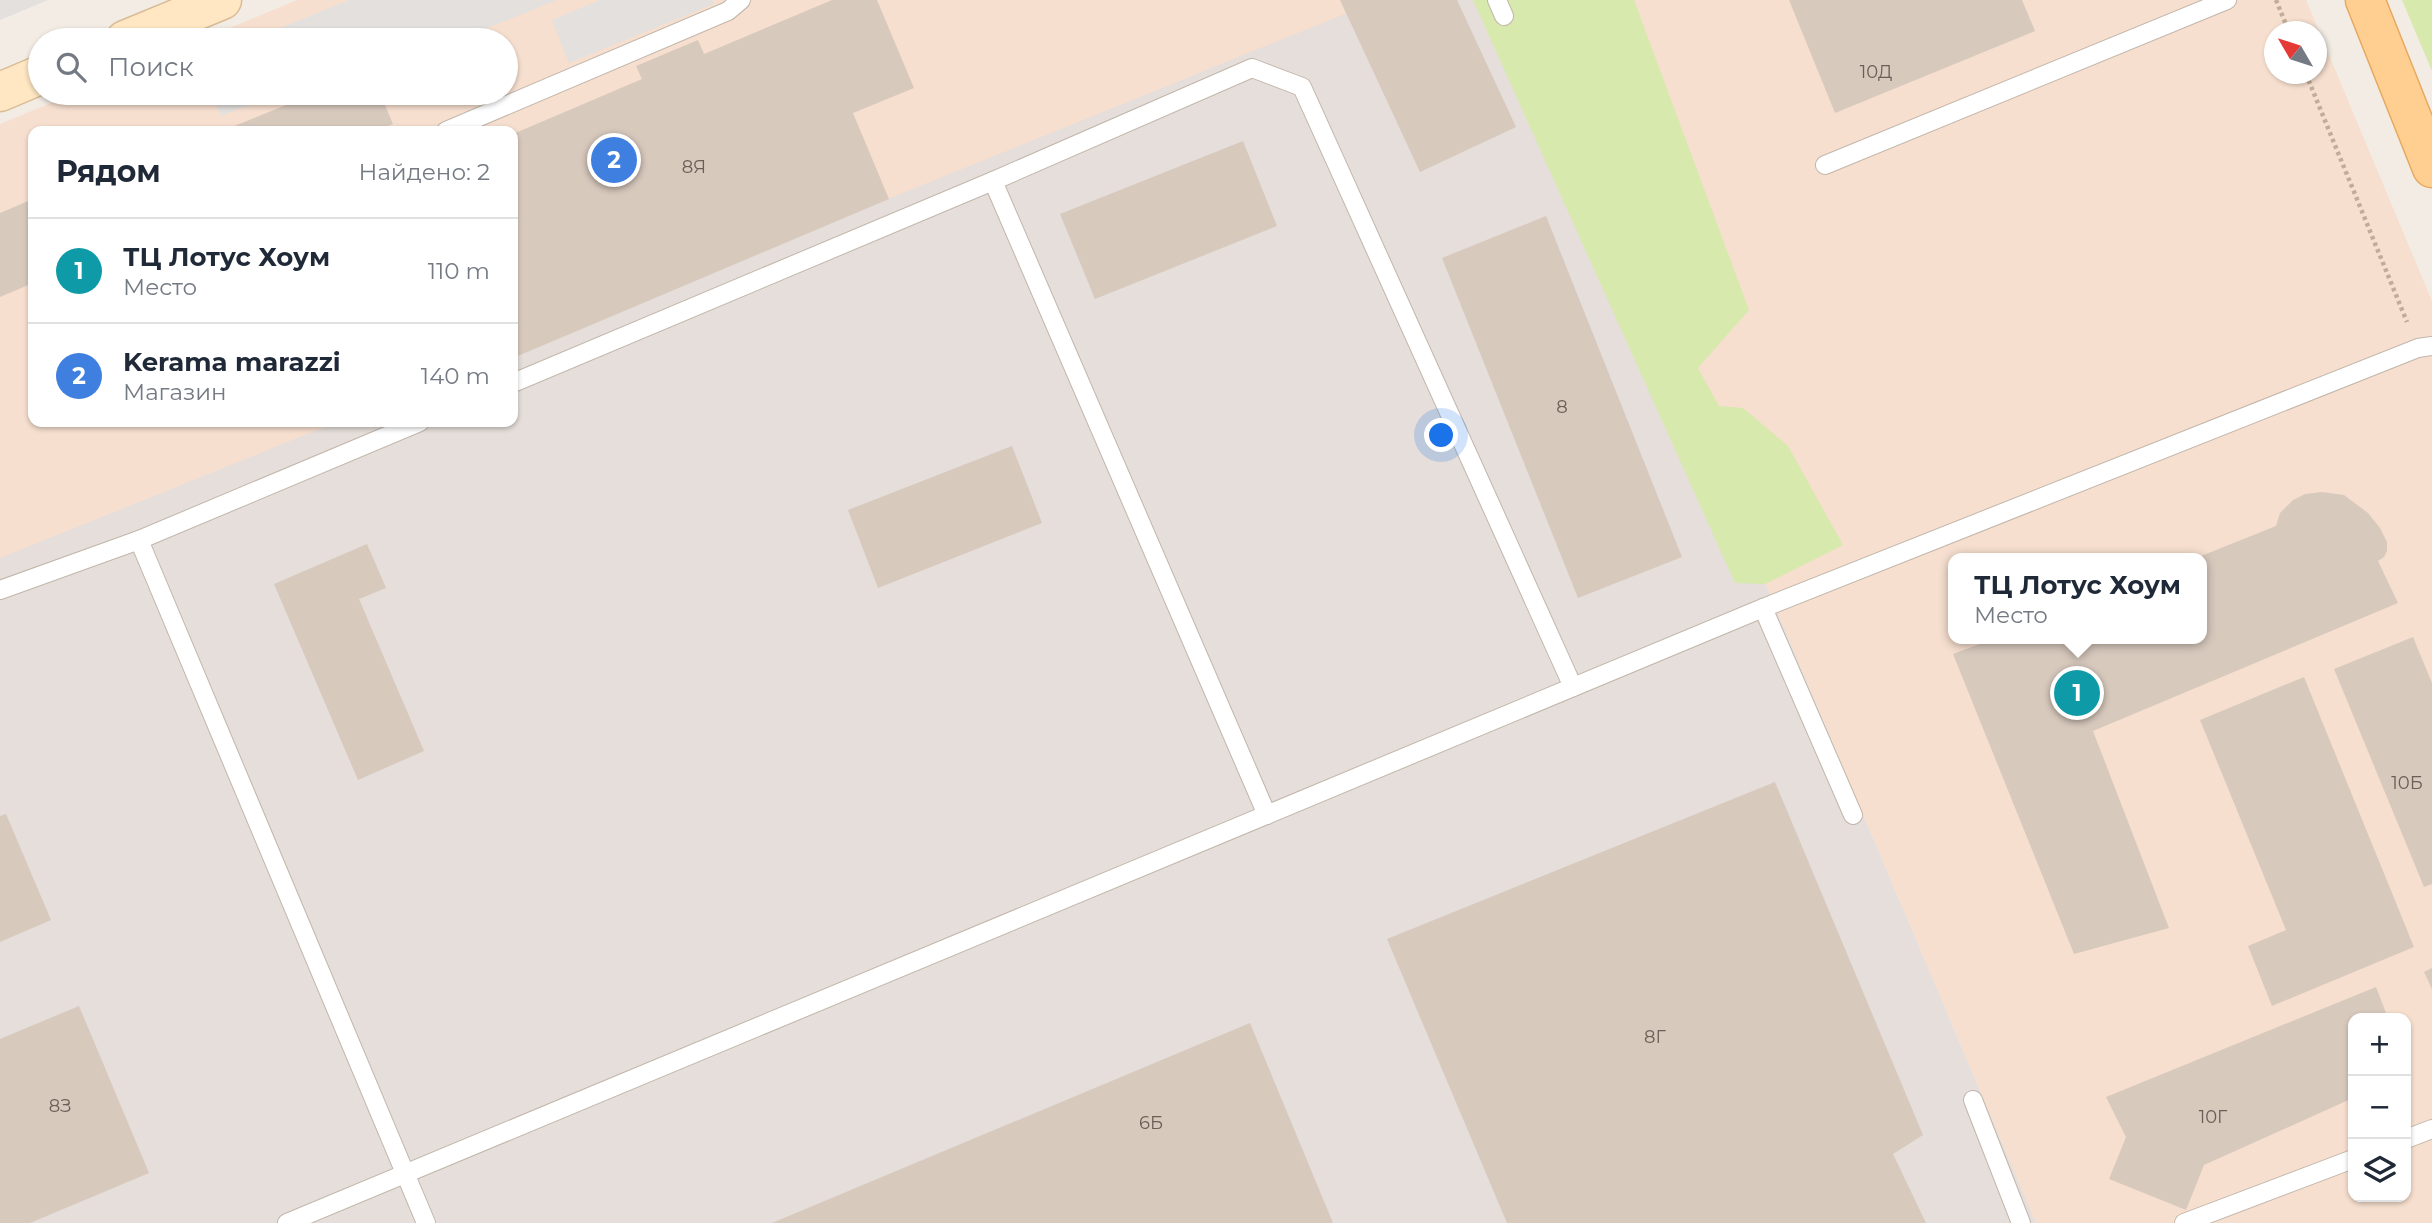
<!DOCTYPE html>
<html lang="ru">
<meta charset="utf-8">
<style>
:root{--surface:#fff;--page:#f2f2f3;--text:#1f2937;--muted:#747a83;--line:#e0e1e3;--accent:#111827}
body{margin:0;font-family:Montserrat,sans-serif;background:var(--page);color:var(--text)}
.controls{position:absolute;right:21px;bottom:21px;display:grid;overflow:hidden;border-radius:14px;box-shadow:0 2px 5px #0004}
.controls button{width:63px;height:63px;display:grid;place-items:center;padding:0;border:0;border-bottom:2px solid var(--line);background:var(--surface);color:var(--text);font:35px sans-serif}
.compass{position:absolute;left:2264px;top:21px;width:63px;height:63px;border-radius:50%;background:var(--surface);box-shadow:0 2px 5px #0004;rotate:309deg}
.you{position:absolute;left:1442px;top:436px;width:24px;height:24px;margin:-18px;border:5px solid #fff;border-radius:50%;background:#1a73e8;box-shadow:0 0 0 10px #1a73e833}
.badge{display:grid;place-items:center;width:46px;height:46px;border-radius:50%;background:var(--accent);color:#fff;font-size:23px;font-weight:700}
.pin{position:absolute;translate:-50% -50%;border:4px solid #fff;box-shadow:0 2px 7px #0006}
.popup{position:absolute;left:1948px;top:553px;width:259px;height:91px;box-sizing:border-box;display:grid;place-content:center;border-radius:14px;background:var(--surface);filter:drop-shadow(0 2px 5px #0005);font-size:23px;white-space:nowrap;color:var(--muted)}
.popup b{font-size:26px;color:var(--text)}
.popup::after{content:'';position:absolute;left:50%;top:100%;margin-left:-14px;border:14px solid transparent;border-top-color:var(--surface)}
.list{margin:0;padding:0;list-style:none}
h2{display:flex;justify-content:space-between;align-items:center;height:91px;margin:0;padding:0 28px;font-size:30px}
h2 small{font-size:23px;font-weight:400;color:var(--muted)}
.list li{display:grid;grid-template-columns:46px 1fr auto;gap:21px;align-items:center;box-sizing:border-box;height:105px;padding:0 28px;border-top:2px solid var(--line)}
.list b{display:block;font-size:26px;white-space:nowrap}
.list p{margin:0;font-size:23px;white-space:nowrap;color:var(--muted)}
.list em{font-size:23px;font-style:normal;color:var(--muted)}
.icon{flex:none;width:38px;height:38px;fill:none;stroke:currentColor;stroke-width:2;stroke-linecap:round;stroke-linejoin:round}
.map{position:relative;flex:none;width:2432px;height:1223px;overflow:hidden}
.search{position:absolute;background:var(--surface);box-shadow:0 2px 5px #0004;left:28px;top:28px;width:490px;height:77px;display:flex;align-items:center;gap:18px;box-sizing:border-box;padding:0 24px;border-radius:38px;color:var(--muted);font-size:26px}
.panel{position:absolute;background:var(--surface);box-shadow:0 2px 5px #0004;left:28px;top:126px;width:490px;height:301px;border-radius:14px}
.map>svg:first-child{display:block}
.commercial{fill:#f6dfcf;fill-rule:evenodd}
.industrial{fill:#e5deda}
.green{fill:#d7e9ac}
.parking{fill:#e3e0dd}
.building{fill:#d8c9bd}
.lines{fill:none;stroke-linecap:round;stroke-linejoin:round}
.service-casing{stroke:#c2b6aa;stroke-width:20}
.secondary-casing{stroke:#d8bc95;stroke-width:41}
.primary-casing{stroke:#e7a95f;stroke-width:41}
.path{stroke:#c1ac98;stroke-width:4.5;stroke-dasharray:3.5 3.5;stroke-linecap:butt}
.service{stroke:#fff;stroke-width:18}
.secondary{stroke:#ffe7c3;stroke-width:38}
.primary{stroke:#ffcf92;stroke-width:38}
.labels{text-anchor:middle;stroke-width:7;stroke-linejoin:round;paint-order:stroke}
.number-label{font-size:18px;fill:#6a5f56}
</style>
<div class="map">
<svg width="2432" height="1223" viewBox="0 0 2432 1223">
<rect width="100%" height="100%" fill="#f3ece5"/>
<!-- commercial -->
<g class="commercial">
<path d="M 297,0 L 1389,0 L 513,356 L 513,131 L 33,131 L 33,422 L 348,422 L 0,562 L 0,124 L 75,93 L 506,93 L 506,40 L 201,40 Z"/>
<path d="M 1518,0 L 2306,0 L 2432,301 L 2432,1223 L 2036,1223 ZM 2274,32 L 2316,32 L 2316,74 L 2274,74 ZM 1953,558 L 2201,558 L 2201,639 L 1953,639 ZM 2353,1018 L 2406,1018 L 2406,1197 L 2353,1197 Z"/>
</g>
<!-- industrial -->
<path class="industrial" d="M 1379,0 L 1518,0 L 2036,1223 L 0,1223 L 0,558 L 337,422 L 513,422 L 513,351 Z"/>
<!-- green -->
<g class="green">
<path d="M 1473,0 L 1634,0 L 1749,310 L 1698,368 L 1719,406 L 1743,408 L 1788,446 L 1843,545 L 1765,584 L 1735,583 Z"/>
<path d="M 2402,0 L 2432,0 L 2432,71 Z"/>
</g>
<!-- parking -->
<g class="parking">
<path d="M 0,0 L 48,0 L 0,20 Z"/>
<path d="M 349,0 L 557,0 L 458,40 L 251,40 Z"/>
<path d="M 600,0 L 712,0 L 714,4 L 569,63 L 552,20 Z"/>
<path d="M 211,93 L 278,93 L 221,116 Z"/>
</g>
<!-- building -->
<g class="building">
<path d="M 832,0 L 877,0 L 914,88 L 853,113 L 889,199 L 513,358 L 513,134 L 642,79 L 636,66 L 698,40 L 704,54 Z"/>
<path d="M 1340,0 L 1457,0 L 1516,127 L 1420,172 Z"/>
<path d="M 1789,0 L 2022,0 L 2035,31 L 1835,113 Z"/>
<path d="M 316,93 L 380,93 L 393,124 L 376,131 L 222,131 Z"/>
<path d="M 1243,141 L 1277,226 L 1095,299 L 1060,214 Z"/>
<path d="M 33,199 L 33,283 L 0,297 L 0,213 Z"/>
<path d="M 1546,216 L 1682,557 L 1578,598 L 1442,258 Z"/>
<path d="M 1012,446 L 1042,523 L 878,588 L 848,510 Z"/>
<path d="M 2322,492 L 2344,495 L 2368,513 L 2380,528 L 2387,542 L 2387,551 L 2384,557 L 2378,561 L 2398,603 L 2093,731 L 2169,928 L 2074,954 L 1953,654 L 1993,639 L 2201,639 L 2201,558 L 2196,558 L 2276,526 L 2280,513 L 2293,500 L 2305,494 Z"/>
<path d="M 367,544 L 386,588 L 359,599 L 424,751 L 358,780 L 274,584 Z"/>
<path d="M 2413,637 L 2432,683 L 2432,884 L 2424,887 L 2334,669 Z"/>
<path d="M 2304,677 L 2414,947 L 2272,1006 L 2248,946 L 2286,930 L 2200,720 Z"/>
<path d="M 1775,782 L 1923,1135 L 1893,1154 L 1926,1223 L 1507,1223 L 1387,939 Z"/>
<path d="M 6,814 L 51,920 L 0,942 L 0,816 Z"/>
<path d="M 2432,968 L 2432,989 L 2424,972 Z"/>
<path d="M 2376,987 L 2388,1018 L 2353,1018 L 2353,1098 L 2204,1165 L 2186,1210 L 2109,1179 L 2126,1137 L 2106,1097 Z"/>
<path d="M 79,1006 L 149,1173 L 30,1223 L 0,1223 L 0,1039 Z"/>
<path d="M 1250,1023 L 1333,1223 L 772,1223 Z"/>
</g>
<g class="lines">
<!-- service casing -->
<g class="service-casing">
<g id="service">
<path d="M 1497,0 L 1504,16"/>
<path d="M 446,131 L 728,11 L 741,0"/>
<path d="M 1825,165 L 2227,0"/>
<path d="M 993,181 L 1267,815"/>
<path d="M 513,383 L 993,181 L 1252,68 L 1302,87 L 1573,687"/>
<path d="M 139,540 L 426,1223"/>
<path d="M 0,590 L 139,540 L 420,422"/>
<path d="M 1763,608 L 1853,815"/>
<path d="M 1973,1100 L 2021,1223"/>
<path d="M 2406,1139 L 2432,1129"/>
<path d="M 287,1223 L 1763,608 L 2418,348 L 2432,346"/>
<path d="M 2184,1223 L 2353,1159"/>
</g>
</g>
<!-- secondary casing -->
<g class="secondary-casing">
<g id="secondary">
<path d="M 125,40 L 222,0"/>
<path d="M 0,92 L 40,75"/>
</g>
</g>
<!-- primary casing -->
<g class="primary-casing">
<path id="primary" d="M 2365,0 L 2432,168"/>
</g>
<!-- path -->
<g class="path">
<path d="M 2276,0 L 2289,32"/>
<path d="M 2306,74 L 2407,322"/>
</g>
<!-- service -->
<use href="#service" class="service"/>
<!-- secondary -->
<use href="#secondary" class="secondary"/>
<!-- primary -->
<use href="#primary" class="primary"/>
</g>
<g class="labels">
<!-- number labels -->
<g class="number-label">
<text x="1876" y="78">10Д</text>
<text x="694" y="173">8Я</text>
<text x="1562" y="413">8</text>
<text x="2407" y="789">10Б</text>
<text x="1655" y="1043">8Г</text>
<text x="60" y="1112">8З</text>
<text x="2213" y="1123">10Г</text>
<text x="1151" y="1129">6Б</text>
</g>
</g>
</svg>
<div class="controls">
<button>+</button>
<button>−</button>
<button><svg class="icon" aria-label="layers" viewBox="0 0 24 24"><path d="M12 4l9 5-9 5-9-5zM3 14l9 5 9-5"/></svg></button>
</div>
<svg class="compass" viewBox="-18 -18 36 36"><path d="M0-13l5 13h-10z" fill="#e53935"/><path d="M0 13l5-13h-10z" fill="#747a83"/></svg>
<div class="you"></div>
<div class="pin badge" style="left:2077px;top:693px;background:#0f9aa8">1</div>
<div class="popup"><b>ТЦ Лотус Хоум</b>Место</div>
<div class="pin badge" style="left:614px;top:160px;background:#3f7fe0">2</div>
<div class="search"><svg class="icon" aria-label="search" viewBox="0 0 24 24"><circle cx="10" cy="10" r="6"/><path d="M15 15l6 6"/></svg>Поиск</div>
<section class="panel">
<h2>Рядом<small>Найдено: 2</small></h2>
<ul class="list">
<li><span class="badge" style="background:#0f9aa8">1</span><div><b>ТЦ Лотус Хоум</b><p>Место</p></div><em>110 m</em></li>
<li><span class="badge" style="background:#3f7fe0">2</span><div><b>Kerama marazzi</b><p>Магазин</p></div><em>140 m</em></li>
</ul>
</section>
</div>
